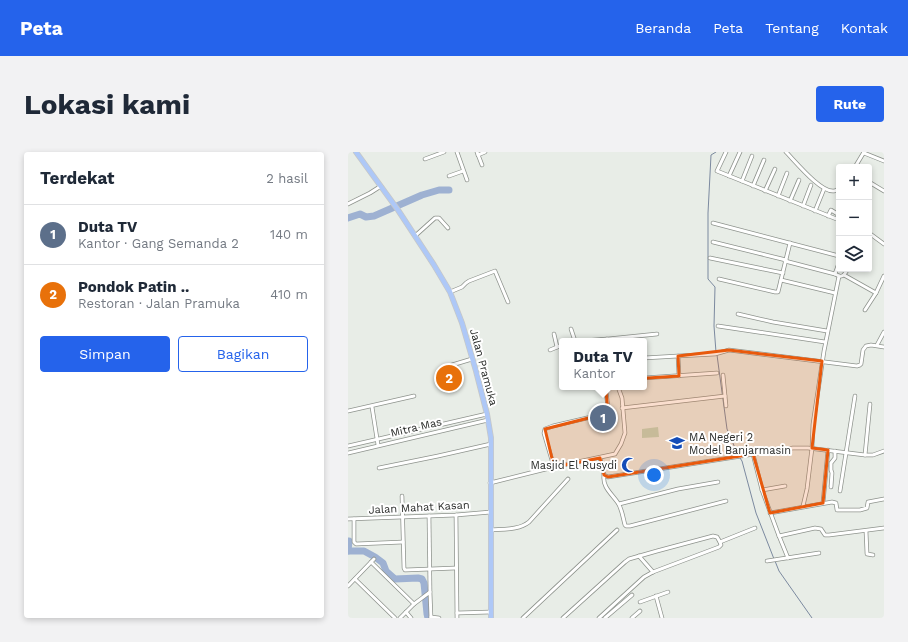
<!DOCTYPE html>
<html lang="id">
<meta charset="utf-8">
<style>
:root{--surface:#fff;--page:#f2f2f3;--text:#1f2937;--muted:#747a83;--line:#e0e1e3;--accent:#2563eb}
body{margin:0;font-family:"Work Sans",sans-serif;background:var(--page);color:var(--text)}
.controls{position:absolute;right:12px;top:12px;display:grid;overflow:hidden;border-radius:4px;box-shadow:0 2px 6px #0003}
.controls button{width:36px;height:36px;display:grid;place-items:center;padding:0;border:0;border-bottom:1px solid var(--line);background:var(--surface);color:var(--text);font:20px sans-serif}
.you{position:absolute;left:306px;top:323px;width:14px;height:14px;margin:-10px;border:3px solid #fff;border-radius:50%;background:#1a73e8;box-shadow:0 0 0 6px #1a73e833}
.badge{display:grid;place-items:center;width:26px;height:26px;border-radius:50%;background:var(--accent);color:#fff;font-size:13px;font-weight:700}
.pin{position:absolute;translate:-50% -50%;border:2px solid #fff;box-shadow:0 1px 4px #0006}
.popup{position:absolute;left:211px;top:186px;width:88px;height:52px;box-sizing:border-box;display:grid;place-content:center;border-radius:4px;background:var(--surface);filter:drop-shadow(0 1px 3px #0005);font-size:13px;white-space:nowrap;color:var(--muted)}
.popup b{font-size:15px;color:var(--text)}
.popup::after{content:'';position:absolute;left:50%;top:100%;margin-left:-8px;border:8px solid transparent;border-top-color:var(--surface)}
.list{margin:0;padding:0;list-style:none}
h2{display:flex;justify-content:space-between;align-items:center;height:52px;margin:0;padding:0 16px;font-size:17px}
h2 small{font-size:13px;font-weight:400;color:var(--muted)}
.list li{display:grid;grid-template-columns:26px 1fr auto;gap:12px;align-items:center;box-sizing:border-box;height:60px;padding:0 16px;border-top:1px solid var(--line)}
.list b{display:block;font-size:15px;white-space:nowrap}
.list p{margin:0;font-size:13px;white-space:nowrap;color:var(--muted)}
.list em{font-size:13px;font-style:normal;color:var(--muted)}
.actions{display:flex;gap:8px;padding:12px 16px}
.actions a{flex:1;padding:9px 0;border:1px solid var(--accent);border-radius:4px;text-align:center;font-size:14px;color:var(--accent)}
.actions .main{background:var(--accent);color:#fff}
.icon{flex:none;width:22px;height:22px;fill:none;stroke:currentColor;stroke-width:2;stroke-linecap:round;stroke-linejoin:round}
.map{position:relative;flex:none;width:536px;height:466px;overflow:hidden;border-radius:4px}
header{display:flex;align-items:center;gap:24px;box-sizing:border-box;height:56px;padding:0 20px;background:var(--accent);color:#fff}
header strong{font-size:19px}
nav{display:flex;gap:22px;margin-inline-start:auto;font-size:14px}
.intro{display:flex;align-items:center;justify-content:space-between;box-sizing:border-box;height:96px;padding:0 24px}
h1{margin:0;font-size:28px}
.button{padding:10px 18px;border-radius:4px;background:var(--accent);color:#fff;font-size:14px;font-weight:700}
main{display:flex;gap:24px;padding:0 24px}
aside{flex:1;background:var(--surface);border-radius:4px;box-shadow:0 2px 6px #0003}
.map>svg:first-child{display:block}
.green{fill:#c0d4bd}
.lines{fill:none;stroke-linecap:round;stroke-linejoin:round}
.stream{stroke:#7b899f;stroke-width:1}
.river{stroke:#9eb1d2;stroke-width:7}
.minor-casing{stroke:#8e938d;stroke-width:4.5}
.primary-casing{stroke:#c7c8c7;stroke-width:6}
.minor{stroke:#fff;stroke-width:3}
.primary{stroke:#aec8f7;stroke-width:4.5}
.marked{fill:#e8590c;fill-opacity:0.2;stroke:#e8590c;stroke-width:3;stroke-linejoin:round}
.labels{text-anchor:middle;stroke-width:4;stroke-linejoin:round;paint-order:stroke}
.street-label{font-size:11px;fill:#292b29;stroke:#fff}
.poi-label{font-size:11px;fill:#292b29;stroke:#fff;text-anchor:start}
</style>
<header>
<strong>Peta</strong>
<nav><a>Beranda</a><a>Peta</a><a>Tentang</a><a>Kontak</a></nav>
</header>
<div class="intro"><h1>Lokasi kami</h1><a class="button">Rute</a></div>
<main>
<aside>
<h2>Terdekat<small>2 hasil</small></h2>
<ul class="list">
<li><span class="badge" style="background:#5c6f8a">1</span><div><b>Duta TV</b><p>Kantor · Gang Semanda 2</p></div><em>140 m</em></li>
<li><span class="badge" style="background:#e8710a">2</span><div><b>Pondok Patin ..</b><p>Restoran · Jalan Pramuka</p></div><em>410 m</em></li>
</ul>
<div class="actions"><a class="main">Simpan</a><a>Bagikan</a></div>
</aside>
<div class="map">
<svg width="536" height="466" viewBox="0 0 536 466">
<rect width="100%" height="100%" fill="#e8ede7"/>
<!-- green -->
<path class="green" d="M 310,275 L 311,285 L 294,286 L 294,277 Z"/>
<g class="lines">
<!-- stream -->
<g class="stream">
<path d="M 368,0 L 363,3 L 360,61 L 360,127 L 367,135 L 366,174 L 368,200"/>
<path d="M 369,203 L 379,277 L 390,303"/>
<path d="M 392,306 L 394,309 L 408,361 L 426,407"/>
<path d="M 427,409 L 431,419 L 464,466"/>
</g>
<!-- river -->
<g class="river">
<path d="M 0,66 L 12,62 L 18,65 L 26,64 L 74,43 L 91,38 L 101,38"/>
<path d="M 0,389 L 1,389 L 0,399"/>
<path d="M 0,399 L 16,399 L 27,405 L 35,411 L 38,419 L 47,427 L 70,426 L 74,427 L 76,431 L 79,462 L 80,466"/>
</g>
<!-- minor casing -->
<g class="minor-casing">
<g id="minor">
<path d="M 109,0 L 119,28"/>
<path d="M 129,0 L 134,13"/>
<path d="M 378,0 L 369,19 L 491,68"/>
<path d="M 438,0 C 447,9 473,41 486,39 C 488,39 489,38 491,36"/>
<path d="M 516,1 L 536,9"/>
<path d="M 130,3 L 137,0"/>
<path d="M 77,7 L 96,0"/>
<path d="M 507,15 L 516,0"/>
<path d="M 101,24 L 115,19"/>
<path d="M 381,24 L 392,0"/>
<path d="M 394,29 L 404,4"/>
<path d="M 521,30 L 536,39"/>
<path d="M 405,34 L 416,8"/>
<path d="M 417,39 L 427,17"/>
<path d="M 430,44 L 439,21"/>
<path d="M 442,49 L 451,28"/>
<path d="M 0,52 L 22,41 L 33,34"/>
<path d="M 455,54 L 463,33"/>
<path d="M 467,59 L 476,37"/>
<path d="M 480,64 L 483,58 L 491,63"/>
<path d="M 365,71 L 491,104"/>
<path d="M 521,81 L 536,92"/>
<path d="M 67,84 L 87,66 L 91,66 L 100,76"/>
<path d="M 365,90 L 438,108"/>
<path d="M 362,106 L 435,121"/>
<path d="M 437,109 L 487,122 L 491,124"/>
<path d="M 487,122 L 491,111"/>
<path d="M 496,123 L 528,141"/>
<path d="M 371,127 L 427,140 L 430,140 L 442,91"/>
<path d="M 433,128 L 487,141"/>
<path d="M 102,140 L 114,135 L 118,131 L 121,129 L 147,119 L 160,150"/>
<path d="M 517,158 L 528,141 L 536,124"/>
<path d="M 390,162 L 425,170 L 479,179"/>
<path d="M 370,174 L 477,190"/>
<path d="M 223,177 L 227,189"/>
<path d="M 206,182 L 209,195"/>
<path d="M 235,189 L 259,187"/>
<path d="M 258,189 L 259,187 L 260,187 L 309,182"/>
<path d="M 529,193 L 536,180"/>
<path d="M 202,198 L 214,193"/>
<path d="M 330,204 L 331,224"/>
<path d="M 296,206 L 330,204 L 367,202 L 381,198 L 509,214 L 512,213 L 513,212 L 515,198 L 518,194 L 523,193 L 536,195"/>
<path d="M 104,213 L 124,207"/>
<path d="M 375,223 L 378,254"/>
<path d="M 296,226 L 369,221"/>
<path d="M 24,255 L 30,293"/>
<path d="M 274,256 L 377,244"/>
<path d="M 0,259 L 66,244"/>
<path d="M 0,294 L 139,262"/>
<path d="M 0,301 L 140,268"/>
<path d="M 405,302 L 414,338 L 431,384 L 440,406"/>
<path d="M 517,303 L 522,252"/>
<path d="M 252,306 L 256,323 L 260,325 L 445,296 L 460,296 L 517,303 L 525,303 L 536,299"/>
<path d="M 206,315 L 196,281 L 197,277 L 205,274 L 256,262 L 258,261 L 260,256 L 258,239 L 264,235"/>
<path d="M 31,316 L 90,304 L 143,292"/>
<path d="M 256,323 C 254,335 264,342 270,351 C 274,357 275,366 277,373 L 278,374 L 282,374 L 378,349"/>
<path d="M 142,331 L 206,315 L 267,302 L 273,292 L 277,281 L 274,246 L 270,235"/>
<path d="M 483,335 L 484,321 L 483,318 L 483,311 L 487,306 L 487,299"/>
<path d="M 414,338 L 437,334"/>
<path d="M 492,339 L 507,244"/>
<path d="M 54,344 L 56,416 L 57,418 L 108,416"/>
<path d="M 475,351 L 480,298"/>
<path d="M 271,352 L 330,337 L 370,330"/>
<path d="M 455,354 L 459,337 L 464,296 L 465,272 L 476,199 L 491,124 C 496,125 497,121 500,117"/>
<path d="M 422,361 L 484,350 L 488,351 L 489,358 L 512,358 L 519,356 L 520,350 L 536,347"/>
<path d="M 108,363 L 109,466"/>
<path d="M 81,364 L 82,440"/>
<path d="M 0,367 L 108,363 L 143,360"/>
<path d="M 6,367 L 6,390 L 8,392 L 55,390"/>
<path d="M 143,378 C 156,377 171,378 181,370 L 220,327"/>
<path d="M 518,379 L 519,402 L 525,403"/>
<path d="M 431,384 L 467,376 L 473,377 L 477,383 L 481,383 L 536,376"/>
<path d="M 291,404 L 305,420"/>
<path d="M 419,409 L 471,401"/>
<path d="M 23,410 L 66,452"/>
<path d="M 7,427 L 47,466"/>
<path d="M 0,434 L 26,407"/>
<path d="M 308,444 L 314,466"/>
<path d="M 292,450 L 320,440"/>
<path d="M 58,460 L 63,466"/>
<path d="M 109,461 L 143,460"/>
<path d="M 83,465 L 91,466"/>
<path d="M 52,466 L 66,452 L 82,440 L 83,466"/>
<path d="M 175,466 L 269,378"/>
<path d="M 215,466 L 277,410 L 281,407 L 309,399 L 365,384 L 369,385 L 372,390 L 407,376"/>
<path d="M 251,466 L 296,425 L 305,420 L 371,395 L 373,393 L 372,390"/>
<path d="M 257,466 L 284,443"/>
<path d="M 284,466 L 292,459"/>
</g>
</g>
<!-- primary casing -->
<g class="primary-casing">
<path id="primary" d="M 8,0 L 50,58 L 86,113 L 102,140 L 114,171 L 128,219 L 139,262 L 143,286 L 143,466"/>
</g>
<!-- minor -->
<use href="#minor" class="minor"/>
<!-- primary -->
<use href="#primary" class="primary"/>
</g>
<!-- marked area -->
<path class="marked" d="M 381,198 L 474,209 L 464,296 L 480,298 L 475,351 L 422,361 L 405,302 L 260,325 L 256,323 L 252,306 L 206,315 L 197,277 L 260,261 L 258,239 L 269,232 L 268,228 L 331,224 L 330,204 Z"/>
<!-- icons -->
<defs>
<g id="school-bare" transform="scale(1.2)"><path d="M0-5L7-2L0 1L-7-2ZM-4 1L0 2.5L4 1V4Q0 6-4 4Z" fill="#144cb8" stroke="#fff" stroke-width="2.5" paint-order="stroke"/></g>
<g id="mosque-bare" transform="scale(1.2)"><path d="M3.5-4.9A6 6 0 1 0 3.5 4.9A5 5 0 1 1 3.5-4.9Z" fill="#144cb8" stroke="#fff" stroke-width="2.5" paint-order="stroke"/></g>
</defs>
<g fill-rule="evenodd">
<use href="#school-bare" x="329" y="291"/>
<use href="#mosque-bare" x="281" y="313"/>
</g>
<g class="labels">
<!-- street labels -->
<g class="street-label">
<text transform="translate(136 215) rotate(75)" y="4">Jalan Pramuka</text>
<text transform="translate(68 275) rotate(-13)" y="4">Mitra Mas</text>
<text transform="translate(71 355) rotate(-3)" y="4">Jalan Mahat Kasan</text>
</g>
<!-- poi labels -->
<g class="poi-label">
<text x="341" y="289">MA Negeri 2<tspan x="341" dy="13">Model Banjarmasin</tspan></text>
<text x="269" y="317" text-anchor="end">Masjid El Rusydi</text>
</g>
</g>
</svg>
<div class="controls">
<button>+</button>
<button>−</button>
<button><svg class="icon" aria-label="layers" viewBox="0 0 24 24"><path d="M12 4l9 5-9 5-9-5zM3 14l9 5 9-5"/></svg></button>
</div>
<div class="you"></div>
<div class="pin badge" style="left:255px;top:266px;background:#5c6f8a">1</div>
<div class="popup"><b>Duta TV</b>Kantor</div>
<div class="pin badge" style="left:101px;top:226px;background:#e8710a">2</div>
</div>
</main>
